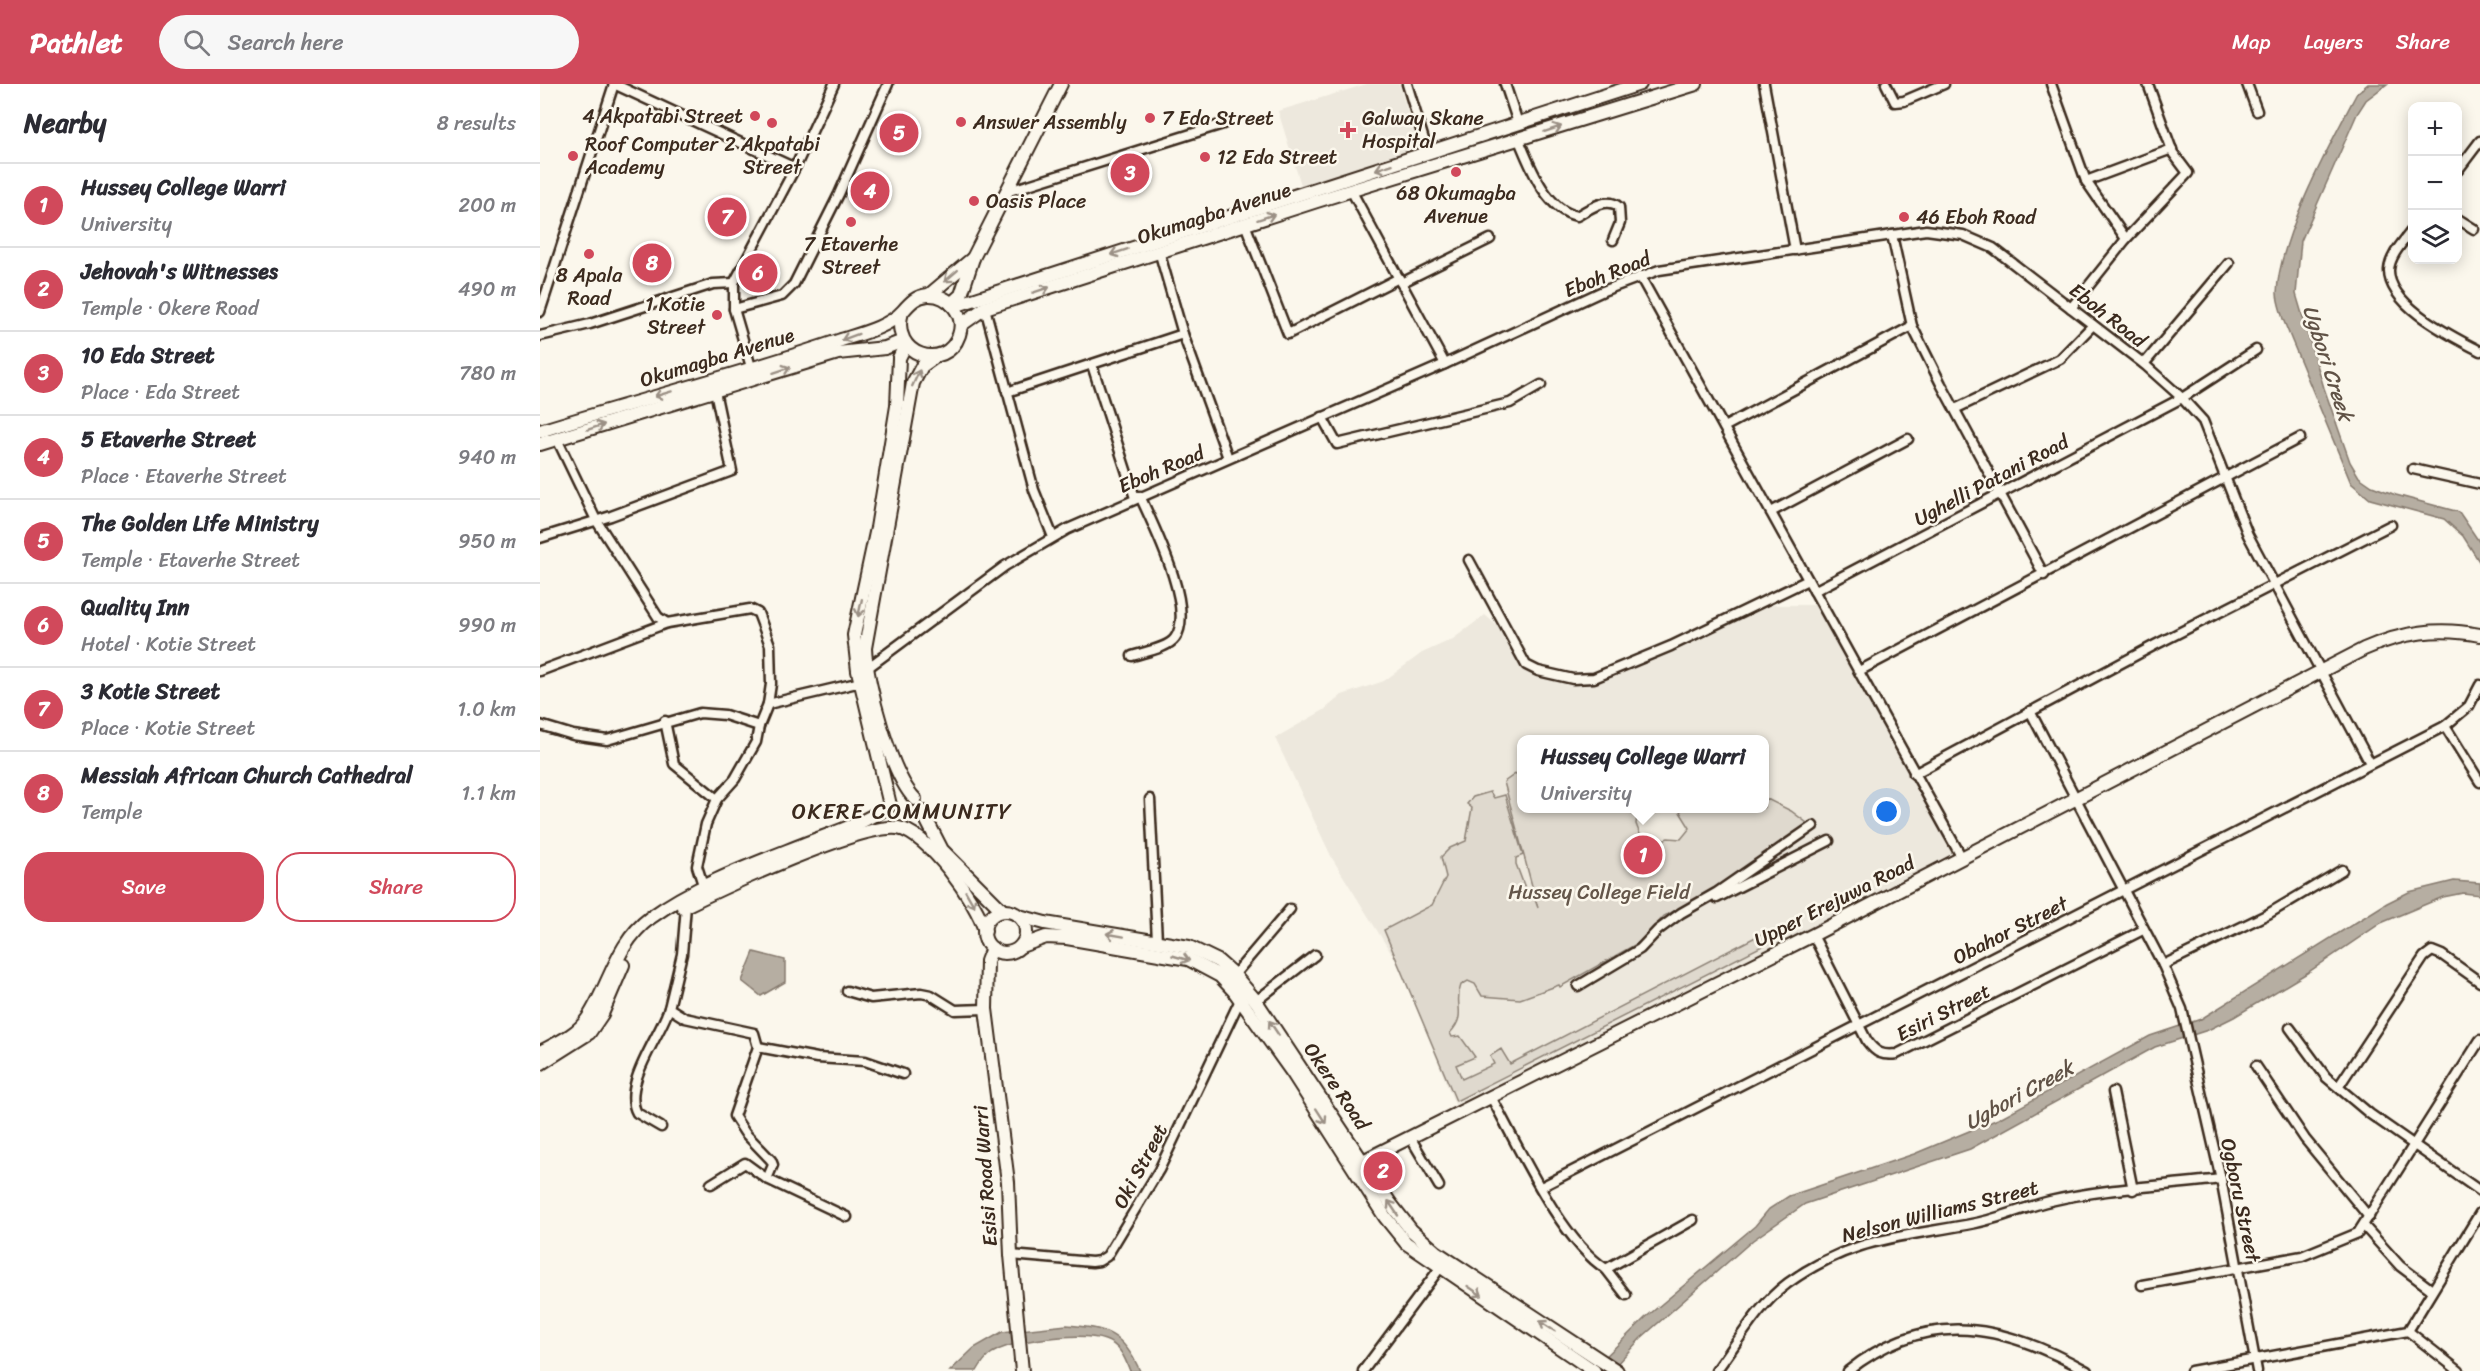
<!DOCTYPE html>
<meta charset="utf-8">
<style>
:root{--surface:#fff;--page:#f7f7f7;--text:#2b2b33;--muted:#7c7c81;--line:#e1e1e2;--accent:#d1495b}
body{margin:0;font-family:Sriracha,sans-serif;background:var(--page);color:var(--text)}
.controls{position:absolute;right:18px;top:18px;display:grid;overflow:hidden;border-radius:12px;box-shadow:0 3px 15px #0003}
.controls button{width:54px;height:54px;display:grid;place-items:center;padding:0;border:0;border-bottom:2px solid var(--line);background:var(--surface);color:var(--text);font:30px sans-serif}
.you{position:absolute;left:1347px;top:728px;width:21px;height:21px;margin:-15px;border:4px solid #fff;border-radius:50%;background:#1a73e8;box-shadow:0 0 0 9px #1a73e833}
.badge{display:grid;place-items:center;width:39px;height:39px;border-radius:50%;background:var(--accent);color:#fff;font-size:20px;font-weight:700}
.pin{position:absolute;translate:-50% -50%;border:3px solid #fff;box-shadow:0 2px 6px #0006}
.popup{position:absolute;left:977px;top:651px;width:252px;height:78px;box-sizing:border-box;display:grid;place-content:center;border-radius:12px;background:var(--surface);filter:drop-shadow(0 2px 4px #0005);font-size:20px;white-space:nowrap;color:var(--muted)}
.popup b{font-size:22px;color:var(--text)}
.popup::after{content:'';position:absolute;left:50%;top:100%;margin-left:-12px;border:12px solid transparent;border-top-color:var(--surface)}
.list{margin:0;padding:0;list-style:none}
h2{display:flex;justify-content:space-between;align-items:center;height:78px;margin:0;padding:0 24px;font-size:26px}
h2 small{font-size:20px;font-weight:400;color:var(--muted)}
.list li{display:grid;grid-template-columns:39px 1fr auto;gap:18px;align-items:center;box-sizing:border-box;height:84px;padding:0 24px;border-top:2px solid var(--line)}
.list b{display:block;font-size:22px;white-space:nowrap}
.list p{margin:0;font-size:20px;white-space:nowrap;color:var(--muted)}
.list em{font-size:20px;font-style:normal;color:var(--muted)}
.actions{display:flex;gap:12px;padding:18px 24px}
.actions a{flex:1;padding:14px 0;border:2px solid var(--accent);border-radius:24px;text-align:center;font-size:21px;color:var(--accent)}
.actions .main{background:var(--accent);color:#fff}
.icon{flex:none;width:33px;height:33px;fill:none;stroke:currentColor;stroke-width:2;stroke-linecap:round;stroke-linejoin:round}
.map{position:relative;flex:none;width:1940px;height:1287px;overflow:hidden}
header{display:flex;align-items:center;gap:36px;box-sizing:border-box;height:84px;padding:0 30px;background:var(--accent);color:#fff}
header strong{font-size:28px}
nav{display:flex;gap:33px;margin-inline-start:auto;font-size:21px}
.search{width:420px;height:54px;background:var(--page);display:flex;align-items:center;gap:15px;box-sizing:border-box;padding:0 21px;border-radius:33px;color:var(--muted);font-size:22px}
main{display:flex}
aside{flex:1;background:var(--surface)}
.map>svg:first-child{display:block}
.built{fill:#ede8dd;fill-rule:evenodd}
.green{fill:#dfd9ce;stroke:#8d8276;stroke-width:1.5}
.water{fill:#b6aea2;stroke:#85796d;stroke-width:1.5}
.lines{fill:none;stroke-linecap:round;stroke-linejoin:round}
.street-casing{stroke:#3b2a1e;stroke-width:13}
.secondary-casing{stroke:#3b2a1e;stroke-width:16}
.street{stroke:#fbf7ec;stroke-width:8}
.secondary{stroke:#fbf7ec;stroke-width:12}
.oneway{stroke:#9b9085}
.poi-dot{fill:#d1495b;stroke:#fbf7ec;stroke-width:2}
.labels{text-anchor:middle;stroke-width:5;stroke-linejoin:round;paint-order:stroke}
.poi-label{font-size:20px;fill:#3b2a1e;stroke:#fbf7ec;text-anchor:start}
.street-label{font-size:20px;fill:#3b2a1e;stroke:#fbf7ec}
.park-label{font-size:20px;fill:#64564a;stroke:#fbf7ec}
.water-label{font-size:21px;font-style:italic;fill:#605246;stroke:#fbf7ec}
.quarter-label{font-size:22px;letter-spacing:1.5px;fill:#3b2a1e;stroke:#fbf7ec}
</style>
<header>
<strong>Pathlet</strong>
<div class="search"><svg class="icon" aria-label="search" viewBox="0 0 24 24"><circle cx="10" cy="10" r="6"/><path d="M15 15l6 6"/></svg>Search here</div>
<nav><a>Map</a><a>Layers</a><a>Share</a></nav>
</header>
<main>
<aside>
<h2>Nearby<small>8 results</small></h2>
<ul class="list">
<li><span class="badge">1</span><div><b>Hussey College Warri</b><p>University</p></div><em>200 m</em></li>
<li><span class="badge">2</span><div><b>Jehovah's Witnesses</b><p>Temple · Okere Road</p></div><em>490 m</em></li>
<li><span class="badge">3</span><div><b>10 Eda Street</b><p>Place · Eda Street</p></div><em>780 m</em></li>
<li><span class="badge">4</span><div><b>5 Etaverhe Street</b><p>Place · Etaverhe Street</p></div><em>940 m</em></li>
<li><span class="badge">5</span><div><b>The Golden Life Ministry</b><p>Temple · Etaverhe Street</p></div><em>950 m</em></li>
<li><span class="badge">6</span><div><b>Quality Inn</b><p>Hotel · Kotie Street</p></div><em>990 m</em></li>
<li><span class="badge">7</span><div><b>3 Kotie Street</b><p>Place · Kotie Street</p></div><em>1.0 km</em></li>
<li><span class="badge">8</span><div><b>Messiah African Church Cathedral</b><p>Temple</p></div><em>1.1 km</em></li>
</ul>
<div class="actions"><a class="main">Save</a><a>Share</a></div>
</aside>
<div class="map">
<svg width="1940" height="1287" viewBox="0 0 1940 1287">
<rect width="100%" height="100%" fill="#fbf7ec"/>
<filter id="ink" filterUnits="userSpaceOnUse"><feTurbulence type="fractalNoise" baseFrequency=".0167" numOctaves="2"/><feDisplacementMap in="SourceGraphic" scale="12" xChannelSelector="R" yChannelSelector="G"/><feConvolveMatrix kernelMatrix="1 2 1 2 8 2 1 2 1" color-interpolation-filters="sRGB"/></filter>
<g filter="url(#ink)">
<!-- built -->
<g class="built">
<path d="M 827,0 L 859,0 L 879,65 L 761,101 L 738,27 Z"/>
<path d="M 1233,521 L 1275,521 L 1417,774 L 915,1021 L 861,885 L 792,774 L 735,654 L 784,626 L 802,611 L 844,597 L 882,569 L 913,555 L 945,531 L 963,547 L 981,586 L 1002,591 L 1053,593 ZM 982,656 L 1224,656 L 1224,724 L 982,724 Z"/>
</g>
<!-- green -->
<path class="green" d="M 981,686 L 982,724 L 1098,725 L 1096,740 L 1106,766 L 1114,769 L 1119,757 L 1128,754 L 1141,755 L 1150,744 L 1140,728 L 1142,725 L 1224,724 L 1225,714 L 1251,727 L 1271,742 L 1176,805 L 1124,832 L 1100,858 L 1020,903 L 1019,901 L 980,915 L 942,912 L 935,900 L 928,897 L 921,901 C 913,921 928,930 910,949 L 912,953 L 920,952 L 935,973 L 916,981 L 922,995 L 954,980 L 950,972 L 961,965 L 970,980 L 1227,847 L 1246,850 L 916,1017 L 844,846 L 892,821 L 906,793 L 901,773 L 910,764 L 926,757 L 932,724 L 927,720 L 933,713 L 950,708 L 954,714 L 965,711 L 983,771 L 976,774 L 976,780 L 988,812 L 993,810 L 998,824 L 964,698 Z"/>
<!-- water -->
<g class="water">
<path d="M 1828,0 L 1847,0 L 1826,16 L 1817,30 L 1761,157 L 1756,210 L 1784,304 L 1810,378 L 1819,393 L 1832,402 L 1856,411 L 1919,428 L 1940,459 L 1940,479 L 1923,452 L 1904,435 L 1830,415 L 1811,399 L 1743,235 C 1741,227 1737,217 1737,209 C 1739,153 1790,60 1817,9 Z"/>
<path d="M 1914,797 L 1940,799 L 1940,811 L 1923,809 L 1903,813 L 1841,839 L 1767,889 L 1694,933 L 1668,946 L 1615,963 L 1430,1065 L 1265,1120 L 1213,1156 L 1101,1254 L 1076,1281 L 1068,1287 L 1051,1287 L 1105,1234 L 1215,1142 L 1229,1125 L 1249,1112 L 1374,1070 L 1458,1035 L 1610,952 L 1661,935 L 1847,819 L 1869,808 Z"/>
<path d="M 214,868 L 245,876 L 245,898 L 221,912 L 202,897 Z"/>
<path d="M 527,1241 C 567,1244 583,1249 600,1287 L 590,1287 C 585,1274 580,1261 565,1256 C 541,1247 473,1256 452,1269 C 445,1274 441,1280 437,1287 L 410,1287 L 434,1264 L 462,1248 Z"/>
</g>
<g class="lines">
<!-- street casing -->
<g class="street-casing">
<g id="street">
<path d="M 74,0 L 255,84"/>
<path d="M 867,0 L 888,69"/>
<path d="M 965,0 L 978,39"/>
<path d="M 1224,0 L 1255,166"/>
<path d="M 1346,0 L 1355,18 L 1364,17 L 1404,0"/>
<path d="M 1511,0 L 1546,97 L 1586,155 L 1648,89 L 1633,69 L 1608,0"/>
<path d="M 1707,0 L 1717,27"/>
<path d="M 979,56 C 990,82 1006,126 1037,132 C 1049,125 1067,112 1079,123 L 1080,139 L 1073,156"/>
<path d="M 1918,86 L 1940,57"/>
<path d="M 1546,97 L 1632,65"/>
<path d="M 811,106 L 905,280"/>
<path d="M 466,108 L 683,40"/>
<path d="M 1918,135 L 1934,145"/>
<path d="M 705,140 L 748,250 L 859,194"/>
<path d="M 1872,146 C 1864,157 1850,171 1849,186 C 1848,222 1914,253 1940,267"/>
<path d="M 1352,151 L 1372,242 L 1401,300 L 1504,491"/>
<path d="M 619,167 L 643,250 L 688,374"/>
<path d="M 1100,192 L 1422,774"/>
<path d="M 861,199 L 950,155"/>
<path d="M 445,224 L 494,406 L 513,453"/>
<path d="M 1531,224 L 1586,155"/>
<path d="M 194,225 L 242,212 L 254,200 L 299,110 L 348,0"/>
<path d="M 0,228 L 74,0"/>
<path d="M 0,252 L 50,240 L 173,200 L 194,199"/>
<path d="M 1604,280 L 1689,179"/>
<path d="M 552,281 L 595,414"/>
<path d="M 211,283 L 194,225 L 194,199 L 255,84 L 294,0"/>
<path d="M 467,308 L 643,250"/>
<path d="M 1415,325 L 1520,275 L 1553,241"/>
<path d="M 782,333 L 797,360 L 970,319 L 1001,301"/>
<path d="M 1184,343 L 1372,242"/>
<path d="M 17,355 L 56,436 L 118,533 L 127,539"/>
<path d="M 1873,385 L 1940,400"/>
<path d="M 1231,428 L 1368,355"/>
<path d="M 0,454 L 71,432 L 192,387 L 175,307"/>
<path d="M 929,476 L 986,581 L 998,587 L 1033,595 L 1054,594 L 1131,562 L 1268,496"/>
<path d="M 1274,507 L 1642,314 L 1716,266"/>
<path d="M 592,572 C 604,568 628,564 635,554 C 656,525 613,441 600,412"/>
<path d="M 326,585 L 465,482 L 528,445 L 905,280 L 1063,207 L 1119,186 L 1386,146 L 1423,151 L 1453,164 L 1604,280 L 1642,314 L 1663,337 L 1708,451 L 1830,679"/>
<path d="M 0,587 L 127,539 L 210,525 L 218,529 L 230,561 L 231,600 L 228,620 L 219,642 L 216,658 L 195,695 L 177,715 L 166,740 L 157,782 L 164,804"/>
<path d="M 1319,587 L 1760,354"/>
<path d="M 228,620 L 321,598"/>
<path d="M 1490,627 L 1623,881 L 1642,925 L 1681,1095 L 1717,1287"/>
<path d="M 125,637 L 134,680 L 177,715"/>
<path d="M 0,641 L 33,651 L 67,656 L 160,629 L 185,631 L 219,642"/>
<path d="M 1905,642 L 1940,698"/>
<path d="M 1374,690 L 1615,561 L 1851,441"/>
<path d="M 610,715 L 617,857"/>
<path d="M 1177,814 L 1289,757"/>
<path d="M 146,822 L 142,870 L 129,924 L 145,934 L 214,949 L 218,963 L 194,1032 L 205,1049 L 231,1076 L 233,1081 L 227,1095 L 307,1133"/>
<path d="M 1273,851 L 1327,957 C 1336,969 1342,972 1357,970 L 1603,846"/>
<path d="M 1623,881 L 1728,830 L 1802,786"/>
<path d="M 694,891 L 750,825"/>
<path d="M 1038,902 L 1100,865 L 1118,846 L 1141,829 L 1176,809 L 1273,742"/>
<path d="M 307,907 L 331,914 L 381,909 L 391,911 L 415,926 L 446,925"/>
<path d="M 716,917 L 775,871"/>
<path d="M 1750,944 L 1786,993 L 1830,1030 L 1940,1107"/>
<path d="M 218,963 L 277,974 L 325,977 L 363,990"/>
<path d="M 1716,982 L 1765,1055 L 1829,1133"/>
<path d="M 1799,1002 L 1884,873 L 1892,867 L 1902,871 L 1940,898"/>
<path d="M 1573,1008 L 1593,1106"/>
<path d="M 951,1013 C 978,1061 1020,1156 1066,1185 L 1153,1136"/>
<path d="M 121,1043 L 97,1029 C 81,1001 121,951 129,924"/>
<path d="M 870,1053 L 899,1102"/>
<path d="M 171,1100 L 205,1079 L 227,1095"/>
<path d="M 1001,1103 L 1905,642 L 1929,622 L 1940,601"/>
<path d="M 1824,1142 L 1860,1182 L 1892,1206"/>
<path d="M 471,1171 L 552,1178 L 559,1177 L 567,1172 L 619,1086 L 700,916"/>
<path d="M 1066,1185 L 1086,1211"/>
<path d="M 1602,1201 L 1762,1172 L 1818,1149 L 1940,956"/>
<path d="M 1868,1247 L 1919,1287"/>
<path d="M 823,1287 L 900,1184"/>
<path d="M 1176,1287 C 1198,1258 1218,1221 1248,1199 C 1314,1152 1361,1154 1436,1139 C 1461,1134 1485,1123 1510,1117 C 1565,1104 1625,1102 1681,1095"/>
<path d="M 1308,1287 C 1388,1223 1465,1241 1547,1287"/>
<path d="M 1651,1287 L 1868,1247 L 1940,1129"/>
</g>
</g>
<!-- secondary casing -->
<g class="secondary-casing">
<g id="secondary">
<path d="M 389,211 L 433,174"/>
<path d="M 411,220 L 421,211 L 433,174 L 521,0"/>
<path d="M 414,222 L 1100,0"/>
<path d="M 421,241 L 445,224 L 777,117 L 1156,0"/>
<path d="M 0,347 C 100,316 202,290 301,256 C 320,250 349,243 363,227 C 370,219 376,212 388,211 C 409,210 426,231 419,251 C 406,289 349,272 362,228"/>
<path d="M 0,360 L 298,269 L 345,264 L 363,257"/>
<path d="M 375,715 C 351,691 326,598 325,564 L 373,299 L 382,282 L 396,272"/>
<path d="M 382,727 L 402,766 L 463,827"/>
<path d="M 143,823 C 182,804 321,739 358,744 C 388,749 437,818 445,847"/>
<circle cx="465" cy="848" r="21"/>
<path d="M 479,832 L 505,839 L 649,863 L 678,877 L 694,891 L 716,917 L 850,1119 L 871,1146 L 896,1168 L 1077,1287"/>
<path d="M 481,862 L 506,853 L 527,854 L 648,875 L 680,892 L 694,907 L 752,988 L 845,1133 L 866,1159 L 1054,1287"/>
<path d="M 452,864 L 447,877 L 446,925 L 468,1098 L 471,1171 L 482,1287"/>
<path d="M 0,968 C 17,959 37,951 48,934 C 70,901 76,859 110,834 C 157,800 214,780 267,759 C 296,748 325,739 350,721 L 318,587 L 314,551 L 337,444 L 357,322 L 359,274 L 366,260"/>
<path d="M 0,980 L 49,949 L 62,930 L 83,881"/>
<path d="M 823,1077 L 1273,851 L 1824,565 C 1863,548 1898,543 1940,551"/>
</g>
</g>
<!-- street -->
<use href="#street" class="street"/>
<!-- secondary -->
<use href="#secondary" class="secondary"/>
</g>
<!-- one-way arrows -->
<defs><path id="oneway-shaft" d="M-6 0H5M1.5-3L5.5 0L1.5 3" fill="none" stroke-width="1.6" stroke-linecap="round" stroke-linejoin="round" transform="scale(1.5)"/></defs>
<g class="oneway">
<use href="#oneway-shaft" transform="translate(1013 45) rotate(-18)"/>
<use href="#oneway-shaft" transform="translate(844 83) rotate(162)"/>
<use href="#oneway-shaft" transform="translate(726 133) rotate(-18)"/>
<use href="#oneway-shaft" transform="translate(579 168) rotate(162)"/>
<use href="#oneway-shaft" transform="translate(411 192) rotate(139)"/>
<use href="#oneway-shaft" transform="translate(501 206) rotate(-18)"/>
<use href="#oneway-shaft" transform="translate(310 253) rotate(160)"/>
<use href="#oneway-shaft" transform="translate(242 286) rotate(-18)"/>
<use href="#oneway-shaft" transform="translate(376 294) rotate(-65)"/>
<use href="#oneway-shaft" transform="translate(123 310) rotate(163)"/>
<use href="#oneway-shaft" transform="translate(56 343) rotate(-18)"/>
<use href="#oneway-shaft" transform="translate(320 524) rotate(102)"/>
<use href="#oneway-shaft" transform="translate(430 815) rotate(60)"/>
<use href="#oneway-shaft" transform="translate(575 851) rotate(-170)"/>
<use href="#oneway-shaft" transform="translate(641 874) rotate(16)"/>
<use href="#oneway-shaft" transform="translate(734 944) rotate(-124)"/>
<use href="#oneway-shaft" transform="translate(781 1032) rotate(57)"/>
<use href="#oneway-shaft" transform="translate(853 1124) rotate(-124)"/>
<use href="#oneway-shaft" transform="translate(935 1207) rotate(34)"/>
<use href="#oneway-shaft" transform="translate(1007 1242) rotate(-147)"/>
</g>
</g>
<!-- markers -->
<g class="poi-dot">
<circle cx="215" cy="32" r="6"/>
<circle cx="610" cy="34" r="6"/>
<circle cx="421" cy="38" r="6"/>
<circle cx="232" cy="39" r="6"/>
<path d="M805 37h6v6h6v6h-6v6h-6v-6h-6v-6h6z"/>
<circle cx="33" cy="72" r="6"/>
<circle cx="665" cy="73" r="6"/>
<circle cx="916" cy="88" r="6"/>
<circle cx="434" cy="117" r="6"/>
<circle cx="1364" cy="133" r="6"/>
<circle cx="311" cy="138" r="6"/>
<circle cx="49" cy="170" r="6"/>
<circle cx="177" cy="231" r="6"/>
</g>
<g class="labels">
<!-- poi labels -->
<g class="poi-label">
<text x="203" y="39" text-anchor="end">4 Akpatabi Street</text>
<text x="622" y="41">7 Eda Street</text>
<text x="822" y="41">Galway Skane<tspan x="822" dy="23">Hospital</tspan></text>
<text x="433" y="45">Answer Assembly</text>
<text x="45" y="67">Roof Computer<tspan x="45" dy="23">Academy</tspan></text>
<text x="232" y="67" text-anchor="middle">2 Akpatabi<tspan x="232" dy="23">Street</tspan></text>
<text x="677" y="80">12 Eda Street</text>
<text x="916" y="116" text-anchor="middle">68 Okumagba<tspan x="916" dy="23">Avenue</tspan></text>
<text x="446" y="124">Oasis Place</text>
<text x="1376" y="140">46 Eboh Road</text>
<text x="311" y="167" text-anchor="middle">7 Etaverhe<tspan x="311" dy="23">Street</tspan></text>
<text x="49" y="198" text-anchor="middle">8 Apala<tspan x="49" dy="23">Road</tspan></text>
<text x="165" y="227" text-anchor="end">1 Kotie<tspan x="165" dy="23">Street</tspan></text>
</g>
<!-- street labels -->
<g class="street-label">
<text transform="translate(674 129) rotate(-18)" y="7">Okumagba Avenue</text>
<text transform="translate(1067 190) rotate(-22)" y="7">Eboh Road</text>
<text transform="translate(1568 231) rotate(38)" y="7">Eboh Road</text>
<text transform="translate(177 273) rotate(-17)" y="7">Okumagba Avenue</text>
<text transform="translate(621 385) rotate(-23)" y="7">Eboh Road</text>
<text transform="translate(1451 396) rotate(-28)" y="7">Ughelli Patani Road</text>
<text transform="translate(1294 817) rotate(-27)" y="7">Upper Erejuwa Road</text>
<text transform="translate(1470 846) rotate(-27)" y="7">Obahor Street</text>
<text transform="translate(1403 928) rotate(-27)" y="7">Esiri Street</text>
<text transform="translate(797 1002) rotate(56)" y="7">Okere Road</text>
<text transform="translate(600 1082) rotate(-62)" y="7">Oki Street</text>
<text transform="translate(445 1092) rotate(-94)" y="7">Esisi Road Warri</text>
<text transform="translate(1701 1116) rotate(78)" y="7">Ogboru Street</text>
<text transform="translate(1400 1127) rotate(-14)" y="7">Nelson Williams Street</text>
</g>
<!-- park labels -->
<g class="park-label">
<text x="1059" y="815">Hussey College Field</text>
</g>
<!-- water labels -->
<g class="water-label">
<text transform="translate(1788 279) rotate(72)" y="7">Ugbori Creek</text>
<text transform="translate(1479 1011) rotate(-29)" y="7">Ugbori Creek</text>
</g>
<!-- quarter labels -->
<g class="quarter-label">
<text x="362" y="735">OKERE COMMUNITY</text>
</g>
</g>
</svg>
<div class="controls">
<button>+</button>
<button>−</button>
<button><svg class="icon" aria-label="layers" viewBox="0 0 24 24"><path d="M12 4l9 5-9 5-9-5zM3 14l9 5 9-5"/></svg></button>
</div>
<div class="you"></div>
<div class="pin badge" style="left:1103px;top:771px">1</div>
<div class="popup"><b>Hussey College Warri</b>University</div>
<div class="pin badge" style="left:843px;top:1087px">2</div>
<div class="pin badge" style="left:590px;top:89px">3</div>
<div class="pin badge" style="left:330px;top:107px">4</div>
<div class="pin badge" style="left:359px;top:49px">5</div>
<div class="pin badge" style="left:218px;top:189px">6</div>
<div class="pin badge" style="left:187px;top:133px">7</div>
<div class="pin badge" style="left:112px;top:179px">8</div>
</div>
</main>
